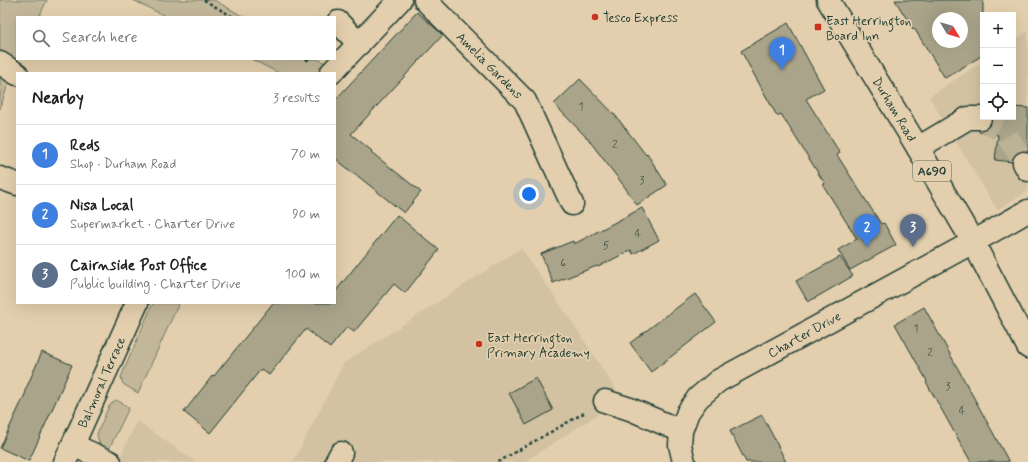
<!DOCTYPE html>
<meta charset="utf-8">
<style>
:root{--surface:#fff;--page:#f2f2f2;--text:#222;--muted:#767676;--line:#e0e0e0;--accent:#d93025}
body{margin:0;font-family:Mynerve,sans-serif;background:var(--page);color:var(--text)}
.controls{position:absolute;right:12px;top:12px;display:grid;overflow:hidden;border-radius:0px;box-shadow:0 4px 16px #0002}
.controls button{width:36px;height:36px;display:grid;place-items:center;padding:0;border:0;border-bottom:1px solid var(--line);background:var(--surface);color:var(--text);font:20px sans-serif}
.compass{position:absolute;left:932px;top:12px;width:36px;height:36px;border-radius:50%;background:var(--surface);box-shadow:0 4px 16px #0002;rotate:128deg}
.you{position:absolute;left:529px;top:194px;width:14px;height:14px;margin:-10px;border:3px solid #fff;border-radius:50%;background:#1a73e8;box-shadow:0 0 0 6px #1a73e833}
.badge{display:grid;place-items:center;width:26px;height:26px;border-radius:50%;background:var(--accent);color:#fff;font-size:13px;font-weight:700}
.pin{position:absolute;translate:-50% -33px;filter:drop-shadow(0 1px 2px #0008)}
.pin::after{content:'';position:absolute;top:21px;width:14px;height:12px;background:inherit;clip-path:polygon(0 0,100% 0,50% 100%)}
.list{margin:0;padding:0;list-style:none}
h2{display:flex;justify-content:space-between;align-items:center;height:52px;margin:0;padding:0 16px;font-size:17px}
h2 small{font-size:13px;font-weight:400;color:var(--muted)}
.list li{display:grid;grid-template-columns:26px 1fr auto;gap:12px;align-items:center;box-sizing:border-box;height:60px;padding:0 16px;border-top:1px solid var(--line)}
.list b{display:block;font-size:15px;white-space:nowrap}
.list p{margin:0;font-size:13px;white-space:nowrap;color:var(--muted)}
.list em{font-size:13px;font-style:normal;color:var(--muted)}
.icon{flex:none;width:22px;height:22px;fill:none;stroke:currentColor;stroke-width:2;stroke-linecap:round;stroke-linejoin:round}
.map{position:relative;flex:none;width:1028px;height:462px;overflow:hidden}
.search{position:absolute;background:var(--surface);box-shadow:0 4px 16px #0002;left:16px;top:16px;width:320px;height:44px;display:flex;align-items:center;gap:10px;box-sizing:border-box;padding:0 14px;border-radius:0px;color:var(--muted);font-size:15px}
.panel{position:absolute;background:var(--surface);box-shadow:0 4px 16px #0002;left:16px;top:72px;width:320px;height:232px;border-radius:0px}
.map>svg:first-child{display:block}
.built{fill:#d2c2a2}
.green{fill:#c3b79a;stroke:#717a67}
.building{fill:#aaa48a;stroke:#1f3d34;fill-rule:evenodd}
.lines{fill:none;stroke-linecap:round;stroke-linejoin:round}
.minor-tunnel{stroke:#bcb295;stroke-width:22;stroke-dasharray:22 11;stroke-linecap:butt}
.minor-casing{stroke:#1f3d34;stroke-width:25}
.highway-casing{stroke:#1f3d34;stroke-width:25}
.path{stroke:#1f3d34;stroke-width:2.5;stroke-dasharray:3 3;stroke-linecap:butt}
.minor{stroke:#e3cfad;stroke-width:22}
.highway{stroke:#e3cfad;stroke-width:22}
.poi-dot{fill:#c8321e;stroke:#e3cfad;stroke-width:1.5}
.labels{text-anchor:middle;stroke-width:3.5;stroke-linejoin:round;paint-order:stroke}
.number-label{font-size:11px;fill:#42574a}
.shield{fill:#e3cfad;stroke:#5a6958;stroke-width:1}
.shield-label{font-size:12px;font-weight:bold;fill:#1f3d34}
.poi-label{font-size:13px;fill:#1f3d34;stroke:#e3cfad;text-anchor:start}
.street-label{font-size:13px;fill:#1f3d34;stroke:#e3cfad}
</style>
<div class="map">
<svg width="1028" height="462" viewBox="0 0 1028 462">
<rect width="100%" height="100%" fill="#e3cfad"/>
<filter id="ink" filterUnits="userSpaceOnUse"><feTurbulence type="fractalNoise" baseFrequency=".025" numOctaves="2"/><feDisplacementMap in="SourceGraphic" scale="8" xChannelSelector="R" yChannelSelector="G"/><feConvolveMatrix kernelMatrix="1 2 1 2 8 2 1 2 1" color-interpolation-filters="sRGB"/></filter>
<g filter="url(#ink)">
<!-- built -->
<g class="built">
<path d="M 1028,31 L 1028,191 L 997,210 L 929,97 L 983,61 L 983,117 L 1013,117 L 1013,41 Z"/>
<path d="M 521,248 L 574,325 L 617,391 L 633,400 L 608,408 L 524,462 L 293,462 L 344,363 Z"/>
<path d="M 137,421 L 196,462 L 118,462 Z"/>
</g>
<!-- green -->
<g class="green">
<path d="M 0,0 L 47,0 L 39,17 L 17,17 L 17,59 L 16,62 L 6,67 L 8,84 L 0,109 Z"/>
<path d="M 133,0 L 214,0 L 244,17 L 167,17 Z"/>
<path d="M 251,59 L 318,59 L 335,69 L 331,73 L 279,73 Z"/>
<path d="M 153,303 L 179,303 L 138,393 L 123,384 L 121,377 Z"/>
<path d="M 116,400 L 122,403 L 129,408 L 108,451 L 99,443 L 97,434 L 109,406 Z"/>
</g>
<!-- building -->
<g class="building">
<path d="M 895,0 L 983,0 L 983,55 L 945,78 L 914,28 L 913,29 ZM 938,18 L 962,18 L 962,42 L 938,42 Z"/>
<path d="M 417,12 L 443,35 L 351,134 L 372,151 L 371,152 L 421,192 L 404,213 L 354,173 L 354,174 L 335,158 L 335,100 Z"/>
<path d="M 788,23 L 824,89 L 806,99 L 840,153 L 837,155 L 881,224 L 884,223 L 896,245 L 850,270 L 838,250 L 857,239 L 823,185 L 825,184 L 781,114 L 777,116 L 741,51 Z"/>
<path d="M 580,79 L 615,115 L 646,155 L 647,154 L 667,185 L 637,205 L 624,186 L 588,139 L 554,104 Z"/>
<path d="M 1013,107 L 1028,108 L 1028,152 L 1024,151 L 1017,152 L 1013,156 L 1012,162 L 995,160 L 998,135 L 979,132 L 979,130 L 986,129 L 991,125 L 992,117 L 1013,117 Z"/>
<path d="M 642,208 L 659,240 L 633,254 L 631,250 L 598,267 L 597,266 L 553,283 L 541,254 L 573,241 L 574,244 Z"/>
<path d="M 397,215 L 439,250 L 405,293 L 394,284 L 354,332 L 347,327 L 330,348 L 306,329 L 269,375 L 261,369 L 210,433 L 184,412 L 213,375 L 214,376 L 273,303 L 335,303 L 335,292 Z"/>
<path d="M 840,257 L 853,276 L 808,302 L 796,281 Z"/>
<path d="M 695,294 L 716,322 L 651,372 L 630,343 Z"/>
<path d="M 924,307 L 951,356 L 1009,462 L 971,462 L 926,382 L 927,381 L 895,324 Z"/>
<path d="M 42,352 L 72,365 L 29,461 L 0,448 L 26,392 L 25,391 Z"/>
<path d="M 536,378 L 553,410 L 526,425 L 509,393 Z"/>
<path d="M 762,415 L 776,442 L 786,462 L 746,462 L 730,431 Z"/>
</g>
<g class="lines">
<!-- minor-tunnel -->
<path class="minor-tunnel" d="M 980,118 L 1006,134 L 1024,163"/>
<!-- minor casing -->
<g class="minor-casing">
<g id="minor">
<path d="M 425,0 L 525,101 L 572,204"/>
<path d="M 338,22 L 359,44"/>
<path d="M 0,63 L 17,74"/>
<path d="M 331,73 L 400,0"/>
<path d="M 918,148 L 968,118 L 980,118"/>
<path d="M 1024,163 L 1028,170"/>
<path d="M 0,178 L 17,184"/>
<path d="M 605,401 L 630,409 L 681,431"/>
<path d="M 73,445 L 110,462"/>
<path d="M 65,462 L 137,303"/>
<path d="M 336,462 L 341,453"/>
<path d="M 684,462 L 680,445 L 681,431 L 688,412 L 698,398 L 718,381 L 973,242 L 1028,211"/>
</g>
</g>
<!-- highway casing -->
<g class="highway-casing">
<path id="highway" d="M 828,0 L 918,148 L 973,242 L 1028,347"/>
</g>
<!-- path -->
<g class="path">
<path d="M 204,0 L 233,17"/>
<path d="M 306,59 L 311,62"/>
<path d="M 498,462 L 584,413"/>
</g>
<!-- minor -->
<use href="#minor" class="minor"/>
<!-- highway -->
<use href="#highway" class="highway"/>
</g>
</g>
<!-- markers -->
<g class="poi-dot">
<circle cx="595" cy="17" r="4"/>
<rect x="814" y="23" width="8" height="8" rx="2"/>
<circle cx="479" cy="344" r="4"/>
</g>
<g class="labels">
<!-- number labels -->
<g class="number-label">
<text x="581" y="110">1</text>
<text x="615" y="148">2</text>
<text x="642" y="184">3</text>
<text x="638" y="237">4</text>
<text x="606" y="249">5</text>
<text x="563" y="266">6</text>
<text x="916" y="332">1</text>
<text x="930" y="356">2</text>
<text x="948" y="390">3</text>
<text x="962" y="414">4</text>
</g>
<!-- shield labels -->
<rect class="shield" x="913" y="161" width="38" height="20" rx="3"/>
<g class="shield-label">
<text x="932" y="175">A690</text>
</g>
<!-- poi labels -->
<g class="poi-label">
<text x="603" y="22">Tesco Express</text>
<text x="826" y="25">East Herrington<tspan x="826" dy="15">Board Inn</tspan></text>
<text x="487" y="342">East Herrington<tspan x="487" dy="15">Primary Academy</tspan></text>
</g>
<!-- street labels -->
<g class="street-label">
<text transform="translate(490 65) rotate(45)" y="5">Amelia Gardens</text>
<text transform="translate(895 109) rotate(59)" y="5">Durham Road</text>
<text transform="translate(804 334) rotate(-29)" y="5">Charter Drive</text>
<text transform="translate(101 382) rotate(-66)" y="5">Balmoral Terrace</text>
</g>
</g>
</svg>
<div class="controls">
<button>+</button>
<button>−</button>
<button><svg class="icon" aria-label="locate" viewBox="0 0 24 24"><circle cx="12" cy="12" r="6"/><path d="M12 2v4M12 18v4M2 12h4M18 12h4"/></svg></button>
</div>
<svg class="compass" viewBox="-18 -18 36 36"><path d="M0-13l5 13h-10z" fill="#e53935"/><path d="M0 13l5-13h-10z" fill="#767676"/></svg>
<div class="you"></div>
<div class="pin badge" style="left:782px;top:70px;background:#3f7fe0">1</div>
<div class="pin badge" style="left:867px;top:247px;background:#3f7fe0">2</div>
<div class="pin badge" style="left:913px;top:247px;background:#5c6f8a">3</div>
<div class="search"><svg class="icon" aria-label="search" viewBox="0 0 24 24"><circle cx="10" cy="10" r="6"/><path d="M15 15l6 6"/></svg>Search here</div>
<section class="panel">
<h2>Nearby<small>3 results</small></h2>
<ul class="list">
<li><span class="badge" style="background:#3f7fe0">1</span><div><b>Reds</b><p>Shop · Durham Road</p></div><em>70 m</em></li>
<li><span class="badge" style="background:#3f7fe0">2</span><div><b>Nisa Local</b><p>Supermarket · Charter Drive</p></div><em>90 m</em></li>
<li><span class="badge" style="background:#5c6f8a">3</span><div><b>Cairnside Post Office</b><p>Public building · Charter Drive</p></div><em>100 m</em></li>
</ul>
</section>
</div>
